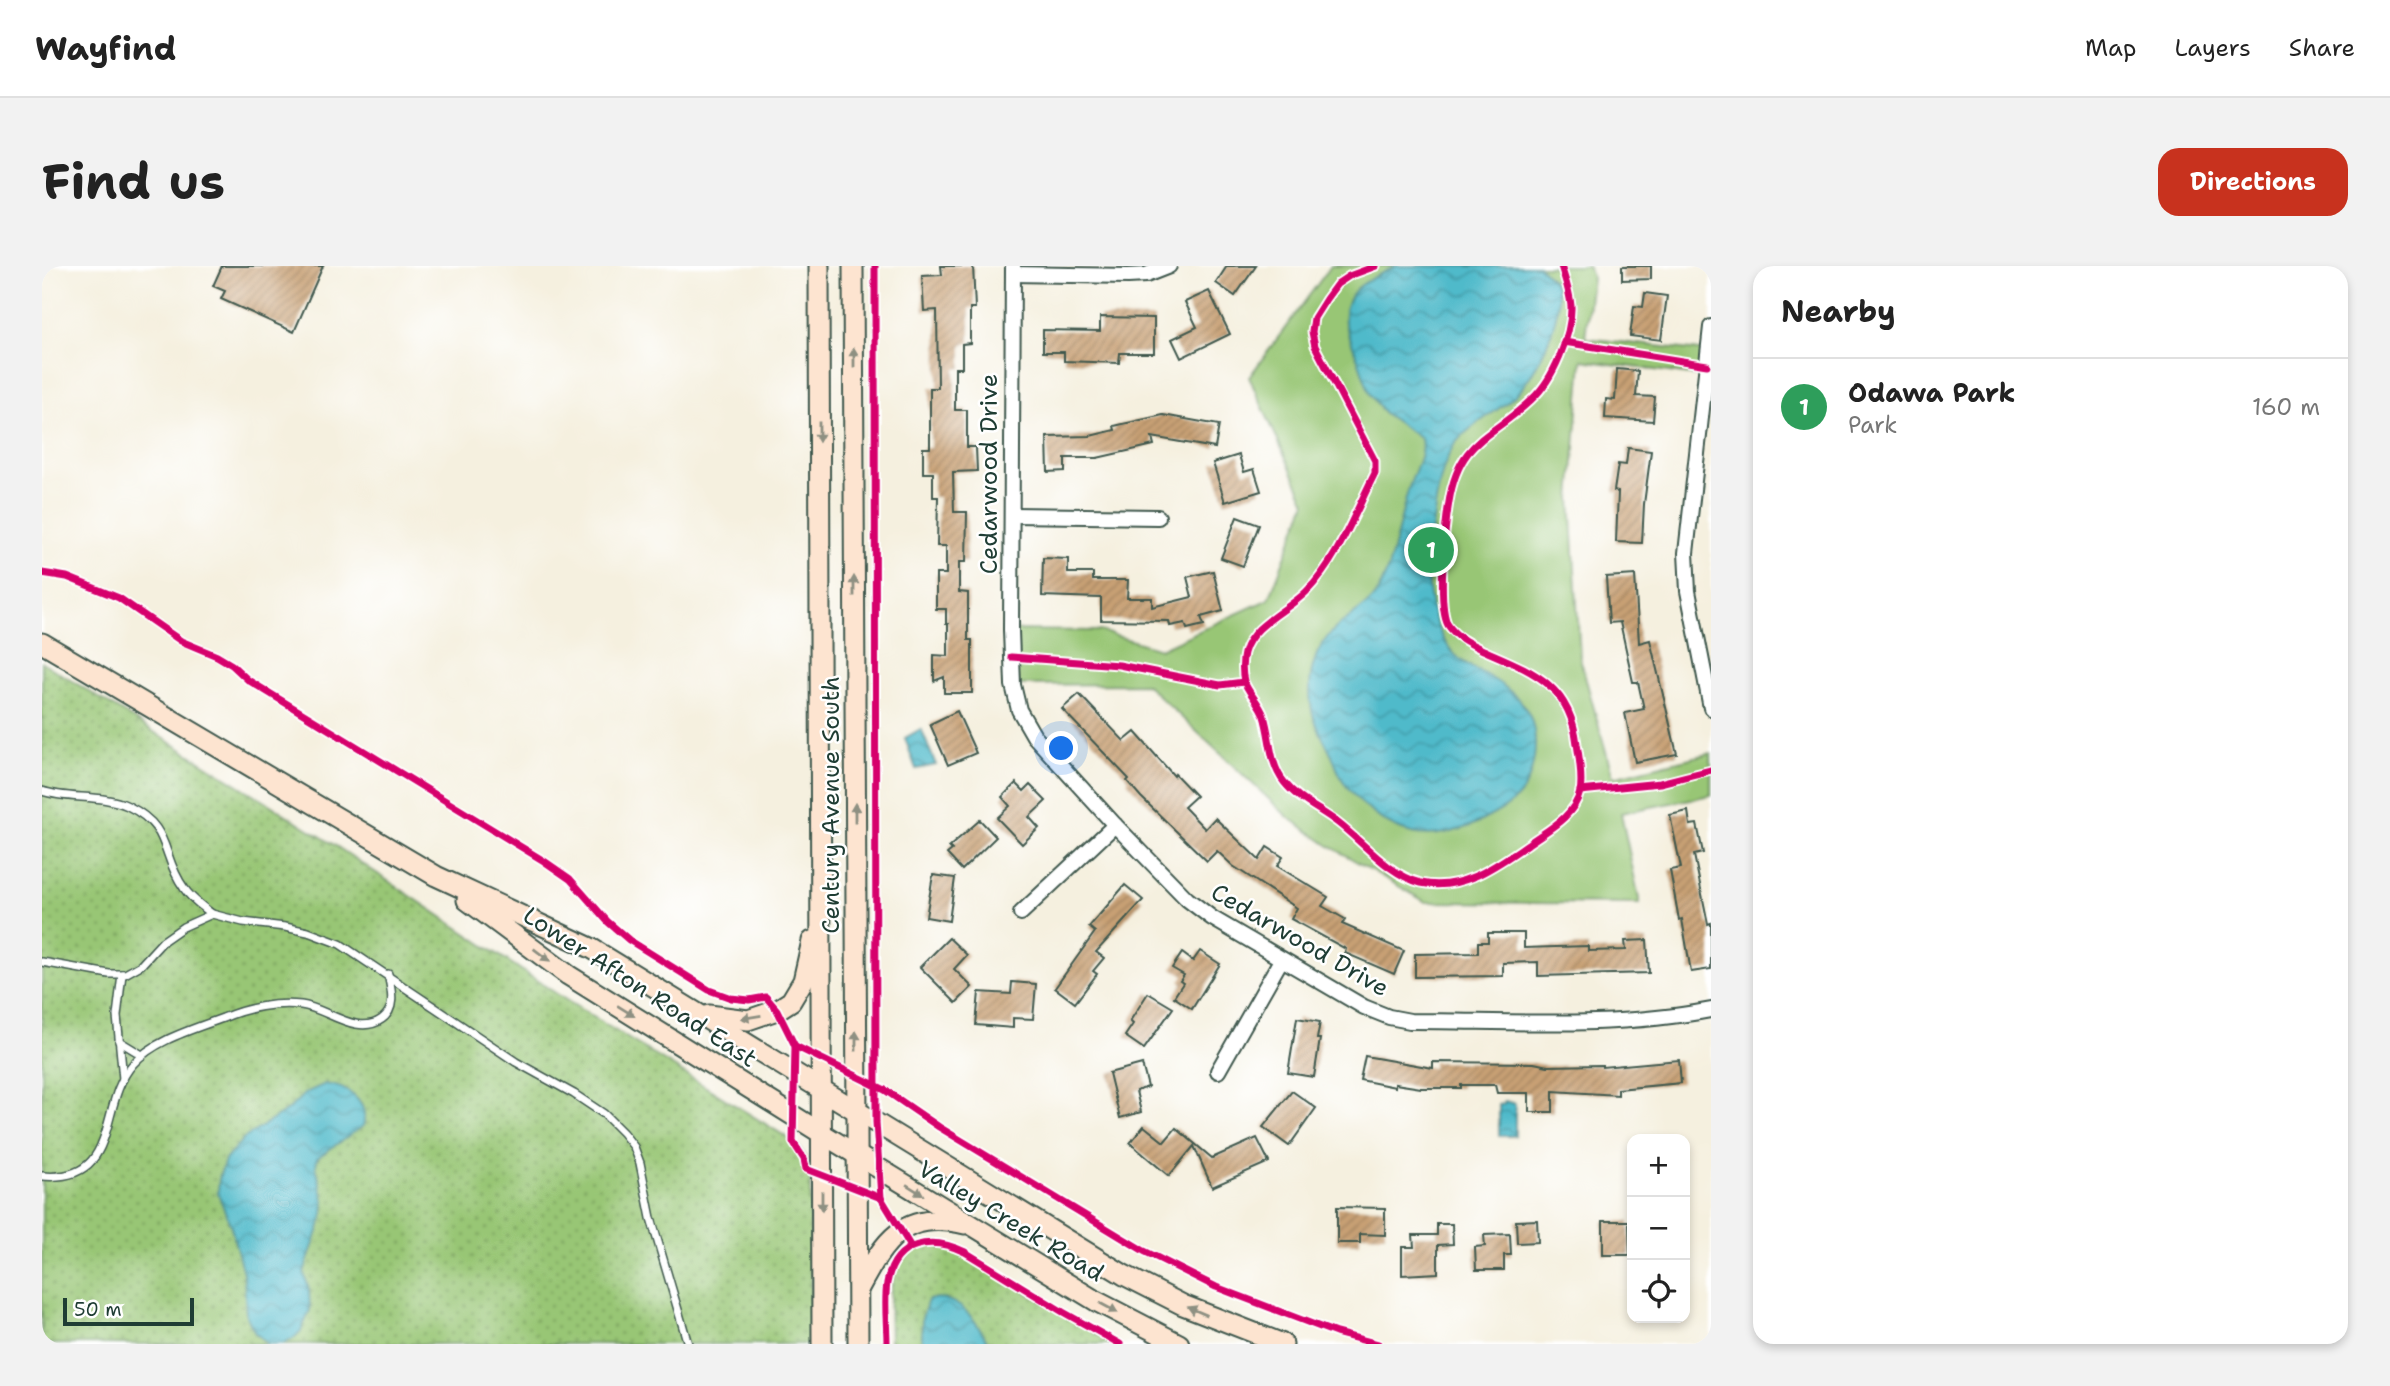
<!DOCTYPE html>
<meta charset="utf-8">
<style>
:root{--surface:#fff;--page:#f2f2f2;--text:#222;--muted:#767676;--line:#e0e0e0;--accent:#c8321e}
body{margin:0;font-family:"Shantell Sans",sans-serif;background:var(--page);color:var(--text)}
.controls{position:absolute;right:21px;bottom:21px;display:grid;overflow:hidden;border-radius:14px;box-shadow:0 4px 10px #0003}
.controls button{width:63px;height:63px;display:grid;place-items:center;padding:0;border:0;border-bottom:2px solid var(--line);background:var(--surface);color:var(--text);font:35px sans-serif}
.scale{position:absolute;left:21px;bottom:18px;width:131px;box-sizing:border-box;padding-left:7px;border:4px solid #1f3d34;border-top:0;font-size:19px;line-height:24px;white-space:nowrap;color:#1f3d34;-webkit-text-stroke:5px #fff;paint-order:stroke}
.you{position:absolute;left:1020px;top:483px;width:24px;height:24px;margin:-18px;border:5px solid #fff;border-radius:50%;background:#1a73e8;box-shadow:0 0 0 10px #1a73e833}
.badge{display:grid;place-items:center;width:46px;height:46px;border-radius:50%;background:var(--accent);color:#fff;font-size:23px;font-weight:700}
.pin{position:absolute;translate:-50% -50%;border:4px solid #fff;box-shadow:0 2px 7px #0006}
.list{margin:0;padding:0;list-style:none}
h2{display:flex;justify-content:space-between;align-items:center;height:91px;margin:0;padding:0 28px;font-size:30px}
h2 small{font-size:23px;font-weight:400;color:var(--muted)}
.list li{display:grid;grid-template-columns:46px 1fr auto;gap:21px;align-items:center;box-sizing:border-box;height:98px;padding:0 28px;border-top:2px solid var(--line)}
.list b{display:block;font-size:26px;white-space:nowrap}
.list p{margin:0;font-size:23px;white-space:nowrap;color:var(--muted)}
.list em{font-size:23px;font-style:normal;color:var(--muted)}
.icon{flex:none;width:38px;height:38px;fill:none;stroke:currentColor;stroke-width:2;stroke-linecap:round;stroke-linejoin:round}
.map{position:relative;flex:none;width:1669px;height:1078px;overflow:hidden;border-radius:21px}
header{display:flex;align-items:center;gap:42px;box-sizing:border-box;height:98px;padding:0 35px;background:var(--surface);border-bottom:2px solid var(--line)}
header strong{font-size:33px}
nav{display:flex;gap:38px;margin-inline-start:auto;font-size:24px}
.intro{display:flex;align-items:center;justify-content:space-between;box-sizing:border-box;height:168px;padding:0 42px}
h1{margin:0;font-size:49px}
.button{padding:18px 32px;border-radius:21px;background:var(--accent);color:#fff;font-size:24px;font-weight:700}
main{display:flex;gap:42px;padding:0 42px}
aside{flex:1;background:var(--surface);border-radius:21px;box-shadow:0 4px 10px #0003}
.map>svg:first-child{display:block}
.grass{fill:url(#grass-dots);stroke:#5c8254;stroke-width:2}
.green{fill:#98c674;stroke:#5c8254;stroke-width:2}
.water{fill:url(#water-waves);stroke:#377c7f;stroke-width:2}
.building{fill:url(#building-hatch)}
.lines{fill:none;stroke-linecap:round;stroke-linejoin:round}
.lane-casing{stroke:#3f584e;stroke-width:10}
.street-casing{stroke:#3f584e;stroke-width:18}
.secondary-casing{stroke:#3f584e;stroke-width:23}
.lane{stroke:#fff;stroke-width:7}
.street{stroke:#fff;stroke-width:14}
.secondary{stroke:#fde4d0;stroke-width:19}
.cycleway-casing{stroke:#fff;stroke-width:11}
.cycleway{stroke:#d6006c;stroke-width:7}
.oneway{fill:#8e9082}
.labels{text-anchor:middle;stroke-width:5;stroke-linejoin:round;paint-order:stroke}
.street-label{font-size:24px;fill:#1f3d34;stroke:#fff}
</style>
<header>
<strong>Wayfind</strong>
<nav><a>Map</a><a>Layers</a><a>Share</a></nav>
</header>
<div class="intro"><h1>Find us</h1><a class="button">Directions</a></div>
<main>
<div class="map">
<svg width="1669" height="1078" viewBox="0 0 1669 1078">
<defs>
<pattern id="grass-dots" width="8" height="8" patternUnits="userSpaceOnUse" patternTransform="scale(1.75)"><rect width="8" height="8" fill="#98c674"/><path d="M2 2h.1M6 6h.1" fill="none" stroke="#7ba260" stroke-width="1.8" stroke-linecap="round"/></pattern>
<pattern id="water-waves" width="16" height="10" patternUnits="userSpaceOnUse" patternTransform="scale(1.75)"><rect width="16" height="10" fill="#4fbaca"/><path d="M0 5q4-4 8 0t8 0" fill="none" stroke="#4198a5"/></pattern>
<pattern id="building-hatch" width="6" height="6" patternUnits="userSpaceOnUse" patternTransform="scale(1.75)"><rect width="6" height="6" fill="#c8a074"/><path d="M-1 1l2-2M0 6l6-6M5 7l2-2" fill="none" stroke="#a28460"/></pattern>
</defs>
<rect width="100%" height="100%" fill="#fff"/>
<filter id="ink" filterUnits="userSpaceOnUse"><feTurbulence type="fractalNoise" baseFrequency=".0143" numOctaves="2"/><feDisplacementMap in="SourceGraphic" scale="14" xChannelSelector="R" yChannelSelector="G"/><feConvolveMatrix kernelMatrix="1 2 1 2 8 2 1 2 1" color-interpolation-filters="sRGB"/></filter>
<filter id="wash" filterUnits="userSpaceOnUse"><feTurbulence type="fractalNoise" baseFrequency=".00686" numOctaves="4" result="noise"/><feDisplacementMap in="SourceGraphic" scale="28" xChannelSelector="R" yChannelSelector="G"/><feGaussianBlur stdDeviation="1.57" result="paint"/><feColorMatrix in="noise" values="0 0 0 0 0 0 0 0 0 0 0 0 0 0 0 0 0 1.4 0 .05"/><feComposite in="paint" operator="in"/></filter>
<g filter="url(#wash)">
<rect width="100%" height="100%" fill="#f5f0df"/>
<!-- grass -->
<g class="grass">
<path d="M 0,396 L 294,580 L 524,734 L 754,877 L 763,891 L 768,907 L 769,1078 L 0,1078 Z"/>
<path d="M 887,979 L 903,981 L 925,990 L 1071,1078 L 848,1078 C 848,1043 840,986 887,979 Z"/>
</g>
<!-- green -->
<path class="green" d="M 1289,0 L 1546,0 L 1550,11 L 1543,72 L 1666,86 L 1664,111 L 1540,94 L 1529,233 L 1538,392 L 1571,511 L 1669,487 L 1669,529 L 1579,547 L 1598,638 L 1384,636 L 1286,579 L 1246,551 L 1104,418 L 971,419 L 969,364 L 1058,365 L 1118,383 L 1227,333 L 1264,236 L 1207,111 Z"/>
<!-- water -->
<g class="water">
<path d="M 1354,0 L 1496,0 C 1502,5 1509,11 1513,18 C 1526,46 1492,115 1469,133 C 1451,149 1427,159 1412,179 C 1398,201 1394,236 1390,262 C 1384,299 1383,348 1406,380 C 1415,394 1430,402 1444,409 C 1480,429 1498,451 1492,492 C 1486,529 1473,537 1441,554 C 1414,568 1381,575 1353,561 C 1336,553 1317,537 1306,522 C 1298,513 1294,500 1290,489 C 1283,476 1273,459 1270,445 C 1264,413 1271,382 1295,361 C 1306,351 1324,342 1333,330 C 1350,306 1357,254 1366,225 C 1370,208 1383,190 1379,173 L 1342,147 L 1328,128 L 1303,57 C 1299,23 1328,13 1354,0 Z"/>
<path d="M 879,463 L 894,499 L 874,503 L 863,472 Z"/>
<path d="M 283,818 C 305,820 328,836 321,860 L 275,892 L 274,901 L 282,934 L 281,951 L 262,1006 L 267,1024 L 268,1044 L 259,1065 L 251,1073 L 239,1078 L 226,1078 L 213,1067 L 204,1049 L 202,1011 L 189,961 L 176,927 L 177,912 L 183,894 L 201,873 L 247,843 L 263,827 Z"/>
<path d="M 1463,835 L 1473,838 L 1473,870 L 1457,870 L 1457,838 L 1462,838 Z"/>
<path d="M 895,1032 C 920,1033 936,1057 947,1078 L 880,1078 L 880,1052 L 886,1034 Z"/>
</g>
<g id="blocks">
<!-- building -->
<g class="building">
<path d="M 180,0 L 281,0 L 252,66 L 179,33 L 183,25 L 171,20 Z"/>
<path d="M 899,0 L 931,0 L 933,42 L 928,42 L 928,77 L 920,78 L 920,102 L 913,102 L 913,144 L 925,144 L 925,181 L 934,181 L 935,205 L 911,206 L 912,246 L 925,246 L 924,296 L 917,296 L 917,326 L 926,327 L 926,374 L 930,374 L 930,427 L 902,427 L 902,411 L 892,415 L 892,389 L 906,390 L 906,358 L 904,358 L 904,343 L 894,343 L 894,308 L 904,308 L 904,280 L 895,280 L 896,231 L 891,231 L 891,207 L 881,207 L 881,182 L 888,182 L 888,122 L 896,122 L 895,44 L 882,45 L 880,10 L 900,9 Z"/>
<path d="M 1185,0 L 1214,0 L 1193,30 L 1174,17 Z"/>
<path d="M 1580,0 L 1609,0 L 1609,13 L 1580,14 Z"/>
<path d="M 1167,25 L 1188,68 L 1139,92 L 1130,73 L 1155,61 L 1143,36 Z"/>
<path d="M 1603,27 L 1625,30 L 1619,74 L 1588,70 L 1592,40 L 1601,41 Z"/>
<path d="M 1058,51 L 1112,52 L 1112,87 L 1078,87 L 1077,97 L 1022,95 L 1022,86 L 1001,86 L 1001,64 L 1058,65 Z"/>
<path d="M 1575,103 L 1596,105 L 1594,130 L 1613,131 L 1611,155 L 1563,152 L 1564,133 L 1573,134 Z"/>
<path d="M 1121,149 L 1177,159 L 1173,182 L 1110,171 L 1112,179 L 1055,192 L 1023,192 L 1023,205 L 1006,206 L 1005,171 L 1048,170 L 1073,164 L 1072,160 Z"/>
<path d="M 1586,182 L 1609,185 L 1602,238 L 1600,277 L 1574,276 L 1576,226 L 1572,225 L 1576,198 L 1584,199 Z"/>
<path d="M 1197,189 L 1202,206 L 1212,203 L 1219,225 L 1183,236 L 1171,197 Z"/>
<path d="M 1195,251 L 1217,259 L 1201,300 L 1179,292 Z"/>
<path d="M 1001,292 L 1026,293 L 1026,307 L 1051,307 L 1051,314 L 1086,314 L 1085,332 L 1110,332 L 1110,341 L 1150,331 L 1145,311 L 1171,305 L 1181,345 L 1159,351 L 1162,359 L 1145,363 L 1143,357 L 1128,360 L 1127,355 L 1059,354 L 1059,332 L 1000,330 Z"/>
<path d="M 1593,309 L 1597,377 L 1608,374 L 1635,488 L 1593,496 L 1583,447 L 1602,443 L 1596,416 L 1591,416 L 1578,356 L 1567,357 L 1564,311 Z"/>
<path d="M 1037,428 L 1082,475 L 1093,466 L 1132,510 L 1133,508 L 1154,530 L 1142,541 L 1163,563 L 1173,552 L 1217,594 L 1225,581 L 1241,591 L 1235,600 L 1286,631 L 1280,640 L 1303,653 L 1300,658 L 1362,685 L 1352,708 L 1303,687 L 1304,683 L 1249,653 L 1255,642 L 1191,600 L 1175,585 L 1165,595 L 1099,531 L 1085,515 L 1087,513 L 1020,443 Z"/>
<path d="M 915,445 L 934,487 L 906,499 L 888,458 Z"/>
<path d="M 974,517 L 982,525 L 988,519 L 1004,535 L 987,551 L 997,562 L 980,578 L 955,552 L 968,540 L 960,531 Z"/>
<path d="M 1646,545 L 1648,559 L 1655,558 L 1661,587 L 1652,589 L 1666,658 L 1669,657 L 1669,703 L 1649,706 L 1640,653 L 1637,654 L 1628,604 L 1639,602 L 1628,549 Z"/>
<path d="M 938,554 L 954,571 L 920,604 L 905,588 L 910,584 L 907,581 Z"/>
<path d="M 891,609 L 913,612 L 907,655 L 884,651 Z"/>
<path d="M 1083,619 L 1101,634 L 1054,686 L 1062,692 L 1051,705 L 1055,708 L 1033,737 L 1013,722 L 1053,666 L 1047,661 Z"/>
<path d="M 1446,667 L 1482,667 L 1482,682 L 1546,680 L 1546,685 L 1584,684 L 1583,675 L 1605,674 L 1607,707 L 1496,710 L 1496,696 L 1461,697 L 1461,710 L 1373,711 L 1373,688 L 1436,687 L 1436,676 L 1446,676 Z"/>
<path d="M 907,672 L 925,689 L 912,703 L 930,721 L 914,737 L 878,701 Z"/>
<path d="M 1158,685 L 1178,698 L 1150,743 L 1132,731 L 1141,717 L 1138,715 L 1142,709 L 1130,702 L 1140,687 L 1151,695 Z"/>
<path d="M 970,716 L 994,718 L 991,753 L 971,752 L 971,762 L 934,759 L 937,726 L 969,728 Z"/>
<path d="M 1106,727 L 1131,742 L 1102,783 L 1083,770 L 1091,758 L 1088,755 Z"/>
<path d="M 1255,752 L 1278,756 L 1275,773 L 1278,773 L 1272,811 L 1246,807 Z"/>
<path d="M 1323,790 L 1391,802 L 1391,796 L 1492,797 L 1506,800 L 1560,799 L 1560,801 L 1637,794 L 1639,817 L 1576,823 L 1576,829 L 1511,825 L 1511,846 L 1487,846 L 1487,827 L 1455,827 L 1453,819 L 1419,819 L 1419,822 L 1379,822 L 1353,818 L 1353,821 L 1318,814 Z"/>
<path d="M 1100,798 L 1106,821 L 1094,825 L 1099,846 L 1078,852 L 1067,807 Z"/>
<path d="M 1250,825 L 1274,842 L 1247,880 L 1221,861 Z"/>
<path d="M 1102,860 L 1122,876 L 1134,862 L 1170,892 L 1215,872 L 1227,896 L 1170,921 L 1152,880 L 1127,910 L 1088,877 Z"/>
<path d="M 1295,941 L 1343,942 L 1343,969 L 1318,968 L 1318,977 L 1295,977 Z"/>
<path d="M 1495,954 L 1496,976 L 1475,977 L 1474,955 Z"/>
<path d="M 1561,955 L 1587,955 L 1588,989 L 1561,989 Z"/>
<path d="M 1395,958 L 1410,958 L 1411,978 L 1396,979 L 1396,1007 L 1360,1009 L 1360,981 L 1372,981 L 1371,969 L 1395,969 Z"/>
<path d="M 1468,968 L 1469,989 L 1462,989 L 1462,1004 L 1434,1004 L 1433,981 L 1443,980 L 1442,969 Z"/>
</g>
</g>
</g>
<g filter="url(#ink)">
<use href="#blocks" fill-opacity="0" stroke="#3f584e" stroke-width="2"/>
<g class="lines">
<!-- lane casing -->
<g class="lane-casing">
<g id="lane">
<path d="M 0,525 C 27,534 60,528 86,540 C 131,562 118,589 142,622 C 149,633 160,640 170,648"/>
<path d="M 0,696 L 67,708 L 83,708 L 99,699 L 121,675 L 141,661 L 170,648 L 201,656 L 243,661 L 266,666 L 298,678 L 474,796 L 532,828 L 562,848 L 581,867 L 592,881 L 598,897 L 609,952 L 646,1078"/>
<path d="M 80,708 L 75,750 L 81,813"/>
<path d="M 77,775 L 100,789"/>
<path d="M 0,910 C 80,917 55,838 91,798 C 112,774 152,763 181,752 C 204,742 234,736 259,739 C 285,742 315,771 340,753 C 355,742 349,723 346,708"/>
</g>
</g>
<!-- street casing -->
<g class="street-casing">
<g id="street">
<path d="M 971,0 L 969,364 L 971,419 L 977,444 L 992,470 L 1073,559 L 1145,633 L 1170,652 L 1322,741 L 1347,751 L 1368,755 C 1467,755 1571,763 1669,744"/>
<path d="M 971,8 L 1086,10 L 1104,9 L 1127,0"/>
<path d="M 1669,61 L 1644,287 L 1646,325 L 1669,442"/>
<path d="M 970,249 L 1116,251"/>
<path d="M 979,647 L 1073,559"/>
<path d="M 1176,805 L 1239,694"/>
</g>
</g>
<!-- secondary casing -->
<g class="secondary-casing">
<g id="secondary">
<path d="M 777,0 L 780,1078"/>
<path d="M 811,0 L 816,1078"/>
<path d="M 0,377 L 394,610 L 549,682 L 1082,1009 L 1141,1039 L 1241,1078"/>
<path d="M 425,634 L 526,709 L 779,867 L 1054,1035 L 1137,1078"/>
<path d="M 667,749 L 706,754 L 735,744 L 749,735 L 761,715 L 770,675"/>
<path d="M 817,1022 C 843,974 861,944 923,958"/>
</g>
</g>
<!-- lane -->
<use href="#lane" class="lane"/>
<!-- street -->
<use href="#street" class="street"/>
<!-- secondary -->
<use href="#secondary" class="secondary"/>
<!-- cycleway casing -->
<g class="cycleway-casing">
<g id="cycleway">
<path d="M 833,0 L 834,856 L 839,932 L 869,981"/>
<path d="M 1334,0 L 1307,10 L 1295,18 L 1284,33 L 1272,52 L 1270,66 L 1273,80 L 1333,195 L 1333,207 C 1313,246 1296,294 1264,326 C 1245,345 1209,359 1202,387 C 1200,395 1200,407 1202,415 C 1206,427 1218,437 1222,450 C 1229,472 1227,497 1242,516 C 1256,534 1278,543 1296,557 C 1322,577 1347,609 1379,617 C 1420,626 1455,599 1486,578 C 1505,564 1532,551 1538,526 C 1541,512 1537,491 1535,478 C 1528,417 1489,405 1439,383 C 1427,377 1414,371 1406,359 C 1395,340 1403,260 1407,236 C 1417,172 1450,172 1490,133 C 1511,114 1530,69 1529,40 C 1528,26 1523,13 1519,0"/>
<path d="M 1522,76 L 1665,99"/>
<path d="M 0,307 L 25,311 L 77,332 L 139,375 L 175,390 L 190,399 L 206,414 L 502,595 L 528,613 L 566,656 L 587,674 L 667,724 L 689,732 L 707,734 L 724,731 L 735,744 L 753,780 L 843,824 L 897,861 L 1102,985 L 1174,1021 L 1294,1067 L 1336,1078"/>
<path d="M 969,391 L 1077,399 L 1178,419 L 1202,416"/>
<path d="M 1538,525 L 1618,517 L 1669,504"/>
<path d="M 753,780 L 751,876 L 762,893 L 764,903 L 839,932"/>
<path d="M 845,1078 C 845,1058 842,1036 845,1017 C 853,974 890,970 923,986 L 1021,1046 L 1078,1078"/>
</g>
</g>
<!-- cycleway -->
<use href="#cycleway" class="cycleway"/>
</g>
<!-- one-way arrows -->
<defs><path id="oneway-solid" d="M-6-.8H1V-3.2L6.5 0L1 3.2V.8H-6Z" transform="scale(1.75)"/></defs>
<g class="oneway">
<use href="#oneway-solid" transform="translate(812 92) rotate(-90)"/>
<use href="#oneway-solid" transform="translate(777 166) rotate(90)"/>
<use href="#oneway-solid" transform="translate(812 320) rotate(-90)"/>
<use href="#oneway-solid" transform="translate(813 547) rotate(-90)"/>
<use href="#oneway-solid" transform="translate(500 689) rotate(37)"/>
<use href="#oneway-solid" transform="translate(584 745) rotate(32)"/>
<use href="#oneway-solid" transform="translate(709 751) rotate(171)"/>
<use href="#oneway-solid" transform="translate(814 775) rotate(-90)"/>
<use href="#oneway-solid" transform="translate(873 924) rotate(32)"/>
<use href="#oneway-solid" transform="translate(780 935) rotate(90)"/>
<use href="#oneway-solid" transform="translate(1067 1042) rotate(29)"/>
<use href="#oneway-solid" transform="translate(1155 1045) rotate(-157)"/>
</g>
</g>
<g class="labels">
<!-- street labels -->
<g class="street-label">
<text transform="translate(947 208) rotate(-90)" y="8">Cedarwood Drive</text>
<text transform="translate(789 539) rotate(-90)" y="8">Century Avenue South</text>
<text transform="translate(1258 674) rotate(30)" y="8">Cedarwood Drive</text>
<text transform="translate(598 721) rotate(33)" y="8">Lower Afton Road East</text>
<text transform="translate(969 955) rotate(31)" y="8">Valley Creek Road</text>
</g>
</g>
</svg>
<div class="controls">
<button>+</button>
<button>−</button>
<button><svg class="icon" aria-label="locate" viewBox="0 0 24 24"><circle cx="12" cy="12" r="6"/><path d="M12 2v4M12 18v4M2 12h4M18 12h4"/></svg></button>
</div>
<div class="scale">50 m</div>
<div class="you"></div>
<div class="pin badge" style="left:1389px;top:284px;background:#2e9e5b">1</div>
</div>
<aside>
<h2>Nearby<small></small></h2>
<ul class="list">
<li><span class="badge" style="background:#2e9e5b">1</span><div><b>Odawa Park</b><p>Park</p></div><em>160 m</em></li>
</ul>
</aside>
</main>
